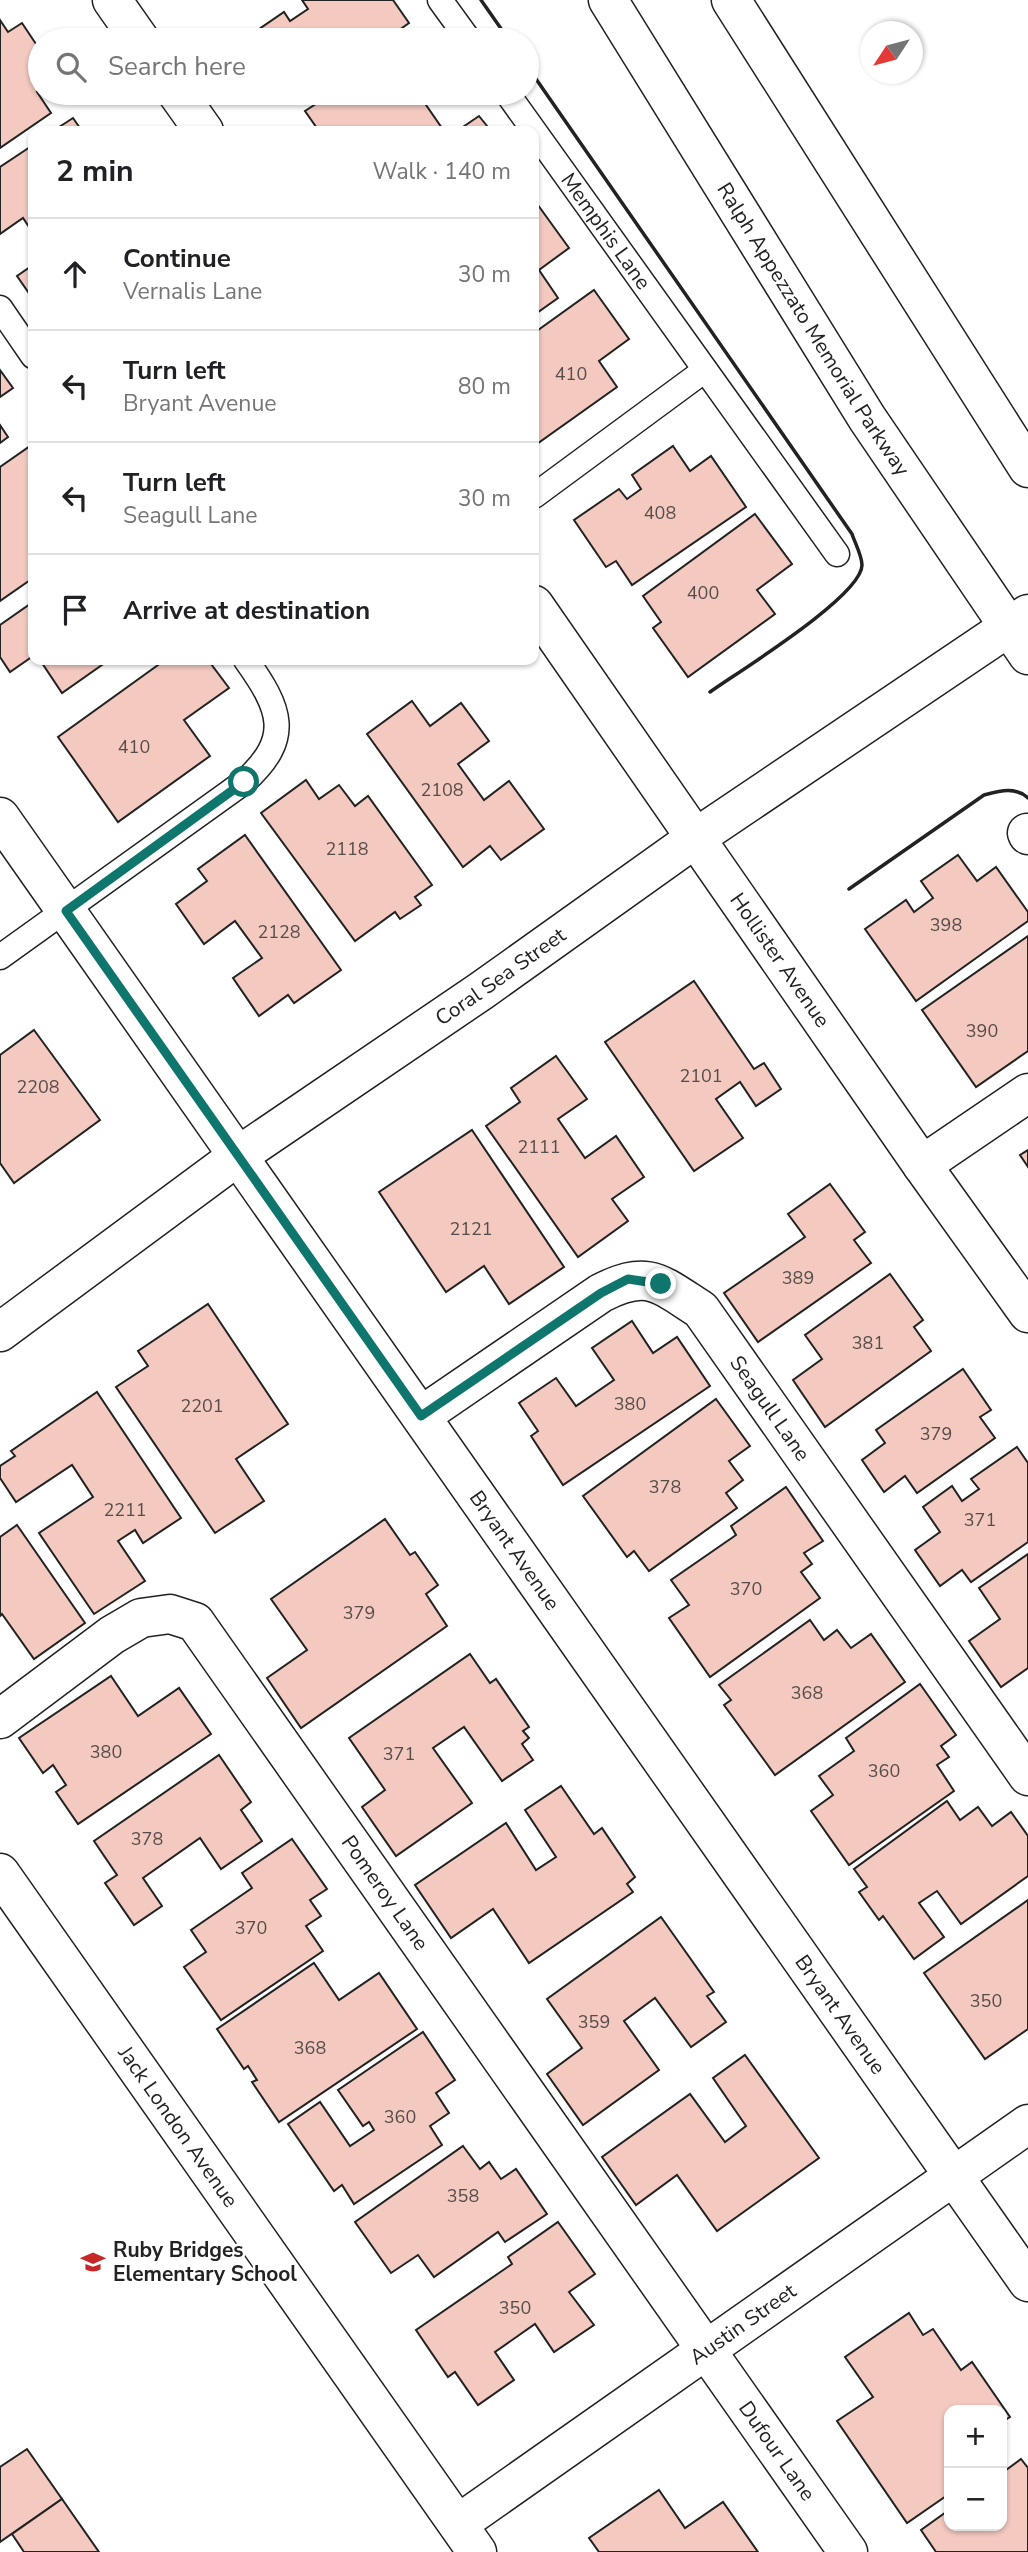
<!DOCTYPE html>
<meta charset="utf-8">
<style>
:root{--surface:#fff;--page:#f6f6f6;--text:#202124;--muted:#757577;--line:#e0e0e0}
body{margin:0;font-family:"Nunito Sans",sans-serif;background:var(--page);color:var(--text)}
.controls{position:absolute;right:21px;bottom:21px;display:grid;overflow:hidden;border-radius:14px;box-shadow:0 2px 5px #0004}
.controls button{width:63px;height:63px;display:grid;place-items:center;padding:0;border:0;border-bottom:2px solid var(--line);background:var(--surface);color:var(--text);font:35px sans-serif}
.compass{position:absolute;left:860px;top:21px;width:63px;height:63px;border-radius:50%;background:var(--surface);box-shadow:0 2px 5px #0004;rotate:234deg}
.stop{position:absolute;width:21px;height:21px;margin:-16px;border:5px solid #0f766e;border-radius:50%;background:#fff}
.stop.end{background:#0f766e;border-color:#fff;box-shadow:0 2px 7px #0008}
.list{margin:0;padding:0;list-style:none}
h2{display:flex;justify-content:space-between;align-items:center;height:91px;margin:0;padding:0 28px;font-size:30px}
h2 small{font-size:23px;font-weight:400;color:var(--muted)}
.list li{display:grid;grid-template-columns:46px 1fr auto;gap:21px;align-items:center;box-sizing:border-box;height:112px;padding:0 28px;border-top:2px solid var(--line)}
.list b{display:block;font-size:26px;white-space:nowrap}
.list p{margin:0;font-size:23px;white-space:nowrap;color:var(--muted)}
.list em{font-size:23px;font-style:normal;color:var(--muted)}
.icon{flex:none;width:38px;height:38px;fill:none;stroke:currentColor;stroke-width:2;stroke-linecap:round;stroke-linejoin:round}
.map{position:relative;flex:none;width:1028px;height:2552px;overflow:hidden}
.search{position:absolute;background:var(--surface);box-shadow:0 2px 5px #0004;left:28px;top:28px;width:511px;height:77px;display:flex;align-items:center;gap:18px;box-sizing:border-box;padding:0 24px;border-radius:38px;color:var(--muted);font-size:26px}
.panel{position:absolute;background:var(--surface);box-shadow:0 2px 5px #0004;left:28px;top:126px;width:511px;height:539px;border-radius:14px}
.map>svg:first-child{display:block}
.building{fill:#f3c9c0;stroke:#222;stroke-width:2}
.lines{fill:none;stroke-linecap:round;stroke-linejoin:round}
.service-casing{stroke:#222;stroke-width:27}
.minor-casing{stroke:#222;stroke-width:41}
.tertiary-casing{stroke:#222;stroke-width:41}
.service{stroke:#fff;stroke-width:24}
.minor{stroke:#fff;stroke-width:38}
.tertiary{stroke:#fff;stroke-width:38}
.wall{stroke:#222;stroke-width:3.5}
.route{stroke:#0f766e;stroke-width:9}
.labels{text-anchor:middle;stroke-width:5;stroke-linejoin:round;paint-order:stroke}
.number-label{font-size:18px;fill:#564c4a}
.street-label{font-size:21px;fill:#222;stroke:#fff}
.poi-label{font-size:21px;font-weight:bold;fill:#222;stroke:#fff;text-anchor:start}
</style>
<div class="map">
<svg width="1028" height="2552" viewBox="0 0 1028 2552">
<rect width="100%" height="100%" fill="#fff"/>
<!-- building -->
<g class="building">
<path d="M 302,0 L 393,0 L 409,23 L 385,40 L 243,40 L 284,12 L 290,21 L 308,9 Z"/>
<path d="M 0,20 L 8,32 L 22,23 L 40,50 L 40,89 L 37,92 L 51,113 L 0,148 Z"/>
<path d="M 293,93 L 309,93 L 298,101 Z"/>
<path d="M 333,93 L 438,93 L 424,102 L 444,131 L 319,131 L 305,111 Z"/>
<path d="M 479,116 L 491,131 L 457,131 Z"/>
<path d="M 73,118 L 82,131 L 53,131 Z"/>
<path d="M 33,145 L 33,233 L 23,218 L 0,234 L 0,167 Z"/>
<path d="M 535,201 L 569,248 L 539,270 L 558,298 L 534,315 Z"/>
<path d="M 33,265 L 33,299 L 17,276 Z"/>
<path d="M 594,290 L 629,339 L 599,361 L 617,387 L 534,446 L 534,333 Z"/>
<path d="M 0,370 L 13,388 L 0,397 Z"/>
<path d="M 0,425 L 8,437 L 0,443 Z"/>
<path d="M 33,444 L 33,578 L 0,601 L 0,467 Z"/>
<path d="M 673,446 L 690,471 L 711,456 L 746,507 L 632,585 L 616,561 L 606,567 L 574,520 L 619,489 L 627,499 L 641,489 L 632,475 Z"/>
<path d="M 755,514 L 792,564 L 757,590 L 775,614 L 688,677 L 653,628 L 661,622 L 643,596 Z"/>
<path d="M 33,602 L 33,656 L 10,672 L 0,657 L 0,625 Z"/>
<path d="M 40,660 L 109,660 L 62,693 Z"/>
<path d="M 165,660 L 208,660 L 229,688 L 184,720 L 210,756 L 118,822 L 58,737 Z"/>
<path d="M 412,701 L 430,726 L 461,703 L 489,741 L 458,764 L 484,800 L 509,781 L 544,829 L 501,860 L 490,846 L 463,867 L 367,734 Z"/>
<path d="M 306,780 L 319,799 L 339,785 L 355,806 L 368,796 L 432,885 L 415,897 L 421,905 L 400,919 L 395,912 L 355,941 L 261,813 Z"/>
<path d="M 245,835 L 341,970 L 294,1003 L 288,995 L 259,1016 L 233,978 L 262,958 L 235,921 L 204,944 L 176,904 L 207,881 L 198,869 Z"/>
<path d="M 958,855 L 977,881 L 996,867 L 1028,912 L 1028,921 L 916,1001 L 865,929 L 906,900 L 914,912 L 933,898 L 921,881 Z"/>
<path d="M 1028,936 L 1028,1051 L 976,1087 L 922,1010 Z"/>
<path d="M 694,981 L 754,1069 L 764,1063 L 781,1089 L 756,1106 L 740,1082 L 716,1099 L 743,1138 L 694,1171 L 605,1042 Z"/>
<path d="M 34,1030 L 100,1120 L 14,1183 L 0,1163 L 0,1055 Z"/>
<path d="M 556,1056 L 587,1099 L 558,1119 L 585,1158 L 616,1136 L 644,1177 L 612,1199 L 628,1221 L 578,1257 L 486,1126 L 520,1102 L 511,1088 Z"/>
<path d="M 472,1130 L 564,1267 L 509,1304 L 484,1266 L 446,1292 L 379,1192 Z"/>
<path d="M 1028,1150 L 1028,1167 L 1020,1155 Z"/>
<path d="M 830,1184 L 865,1232 L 854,1240 L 871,1263 L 758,1342 L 724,1293 L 805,1237 L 788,1214 Z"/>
<path d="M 890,1274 L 923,1320 L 914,1327 L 931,1351 L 825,1427 L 793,1380 L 822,1359 L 805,1335 Z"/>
<path d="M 208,1304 L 288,1424 L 236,1459 L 264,1501 L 215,1533 L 116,1387 L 148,1366 L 138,1351 Z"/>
<path d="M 632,1321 L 653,1353 L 677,1337 L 710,1386 L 563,1485 L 531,1436 L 538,1431 L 519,1403 L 556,1378 L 576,1406 L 614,1380 L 592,1348 Z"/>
<path d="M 963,1369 L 991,1410 L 980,1417 L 995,1438 L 917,1493 L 905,1476 L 884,1492 L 862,1460 L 885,1443 L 876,1430 Z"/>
<path d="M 97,1392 L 181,1518 L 143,1543 L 135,1530 L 118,1541 L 145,1581 L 94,1614 L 39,1533 L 93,1497 L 72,1465 L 16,1502 L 0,1478 L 0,1466 L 15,1456 L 11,1451 Z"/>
<path d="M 716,1399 L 750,1446 L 729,1461 L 743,1480 L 726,1493 L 737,1508 L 649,1571 L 634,1551 L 627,1557 L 583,1496 Z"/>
<path d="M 1017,1447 L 1028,1463 L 1028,1542 L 971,1582 L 962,1570 L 940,1586 L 915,1550 L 940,1532 L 923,1507 L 952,1486 L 962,1501 L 979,1489 L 971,1479 Z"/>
<path d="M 786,1487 L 823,1541 L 804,1553 L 812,1564 L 801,1572 L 820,1598 L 710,1677 L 669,1618 L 689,1605 L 671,1580 L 736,1535 L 731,1526 Z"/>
<path d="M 385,1519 L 410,1555 L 415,1552 L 438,1585 L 426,1594 L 447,1626 L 301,1728 L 267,1678 L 307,1650 L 271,1599 Z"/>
<path d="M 17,1525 L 85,1623 L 34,1659 L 2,1614 L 0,1616 L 0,1537 Z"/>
<path d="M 1028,1554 L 1028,1668 L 1001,1687 L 969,1641 L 1000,1619 L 979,1588 Z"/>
<path d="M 810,1620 L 824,1640 L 837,1630 L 851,1648 L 871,1634 L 905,1682 L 775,1775 L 724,1705 L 731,1700 L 719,1685 Z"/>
<path d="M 470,1654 L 490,1683 L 496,1679 L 529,1727 L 523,1731 L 529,1738 L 522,1744 L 533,1760 L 502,1781 L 464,1727 L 433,1748 L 472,1803 L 396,1856 L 362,1807 L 385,1790 L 349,1738 Z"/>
<path d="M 111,1676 L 138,1716 L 179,1688 L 211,1734 L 78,1824 L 56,1792 L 66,1785 L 53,1765 L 43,1773 L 19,1738 Z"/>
<path d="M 920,1684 L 956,1735 L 941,1746 L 949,1757 L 937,1765 L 954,1791 L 849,1865 L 811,1811 L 833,1795 L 819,1776 L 854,1751 L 846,1738 Z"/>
<path d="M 219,1755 L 251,1802 L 241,1810 L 262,1841 L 221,1869 L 200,1838 L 143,1878 L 162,1906 L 134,1925 L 105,1883 L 117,1875 L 94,1841 Z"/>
<path d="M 561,1786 L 594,1834 L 602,1828 L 635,1877 L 627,1884 L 633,1892 L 529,1963 L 493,1909 L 451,1938 L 415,1885 L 506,1823 L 536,1870 L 556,1857 L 525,1810 Z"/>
<path d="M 947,1801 L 960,1820 L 978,1807 L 992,1826 L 1011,1812 L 1028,1836 L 1028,1876 L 961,1924 L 937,1891 L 919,1903 L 944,1937 L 914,1959 L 883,1916 L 879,1920 L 859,1892 L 867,1887 L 854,1869 Z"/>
<path d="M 292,1839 L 327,1889 L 310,1900 L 321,1916 L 306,1926 L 323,1951 L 221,2020 L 184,1967 L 206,1952 L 191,1930 L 252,1888 L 242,1873 Z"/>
<path d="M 1028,1900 L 1028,2029 L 985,2059 L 924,1973 Z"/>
<path d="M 661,1917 L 714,1992 L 707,1996 L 726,2022 L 691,2047 L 655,1998 L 624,2021 L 659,2070 L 583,2125 L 547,2074 L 582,2048 L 547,1999 Z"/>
<path d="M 314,1963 L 339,2000 L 379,1973 L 417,2029 L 279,2122 L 252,2082 L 257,2080 L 248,2066 L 244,2069 L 217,2029 Z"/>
<path d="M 423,2032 L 455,2080 L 436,2093 L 449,2113 L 430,2126 L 442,2145 L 354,2204 L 342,2185 L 334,2191 L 288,2124 L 320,2102 L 350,2146 L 374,2130 L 369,2122 L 363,2126 L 338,2090 Z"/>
<path d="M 745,2055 L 819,2158 L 717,2231 L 677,2175 L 636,2205 L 602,2157 L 690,2094 L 725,2142 L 746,2126 L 713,2078 Z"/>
<path d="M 463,2146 L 480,2169 L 489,2162 L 501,2179 L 516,2169 L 547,2214 L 505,2242 L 498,2232 L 434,2277 L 418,2255 L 391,2273 L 355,2222 Z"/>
<path d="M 558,2222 L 595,2274 L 569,2292 L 594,2325 L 554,2352 L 535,2324 L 495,2352 L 514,2380 L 478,2405 L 455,2372 L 448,2377 L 416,2330 L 512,2264 L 508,2257 Z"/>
<path d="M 909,2313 L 923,2335 L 933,2329 L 961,2370 L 972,2362 L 1010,2417 L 1002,2422 L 1002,2410 L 949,2410 L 949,2494 L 907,2523 L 837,2421 L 873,2397 L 845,2357 Z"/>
<path d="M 27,2449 L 62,2499 L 0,2542 L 0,2467 Z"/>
<path d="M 1021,2459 L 1028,2468 L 1028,2552 L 936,2552 L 921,2530 L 949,2510 L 949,2526 L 1002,2526 L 1002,2473 Z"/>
<path d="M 659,2490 L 685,2528 L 723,2502 L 758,2552 L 599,2552 L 589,2538 Z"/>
<path d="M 62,2499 L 99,2552 L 24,2552 L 12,2534 Z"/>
</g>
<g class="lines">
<!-- service casing -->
<g class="service-casing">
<g id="service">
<path d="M 440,0 L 469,40"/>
<path id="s1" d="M 507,93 L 837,554"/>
<path d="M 0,308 L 33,356"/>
<path d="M 534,496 L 705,370"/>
<path d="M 0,957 L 244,782 C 293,738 281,709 246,660"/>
</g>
</g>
<!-- minor casing -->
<g class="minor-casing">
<g id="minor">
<path d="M 112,0 L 140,40"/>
<path d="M 177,93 L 204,131"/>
<path id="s2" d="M 534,605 L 922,1165 L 1028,1313"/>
<path id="s3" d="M 0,817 L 1028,2282"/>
<path d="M 1027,833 L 1028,835"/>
<path d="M 922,1165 L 1028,1093"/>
<path id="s4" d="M 0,1332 L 238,1156 L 481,991 L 697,837 L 1028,614"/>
<path id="s5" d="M 421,1416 L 601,1293 C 648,1269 659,1283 701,1310 L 1028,1776"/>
<path id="s6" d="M 0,1719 L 112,1635 L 141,1618 L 170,1614 L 195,1622 L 848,2552"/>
<path id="s7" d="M 0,1873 L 477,2552"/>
<path id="s8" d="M 458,2524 L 1028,2124"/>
</g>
</g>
<!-- tertiary casing -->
<g class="tertiary-casing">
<g id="tertiary">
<path id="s9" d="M 608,0 L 867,418 L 1028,655"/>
<path d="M 731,0 L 1028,468"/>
</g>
</g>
<!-- service -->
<use href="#service" class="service"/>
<!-- minor -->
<use href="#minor" class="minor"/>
<!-- tertiary -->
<use href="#tertiary" class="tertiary"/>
<!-- wall -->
<g class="wall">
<path d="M 481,0 L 509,40"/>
<path d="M 527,66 L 852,534 C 855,543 862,556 862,565 C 862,596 738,672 710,692"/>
<path d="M 849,889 L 984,795 C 999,791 1015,786 1028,798"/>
</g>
</g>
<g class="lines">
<!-- route -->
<path class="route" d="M 244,782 L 66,911 L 421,1416 L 601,1293 L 628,1279 L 661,1284"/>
</g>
<!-- icons -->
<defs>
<g id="school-bare" transform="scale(1.89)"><path d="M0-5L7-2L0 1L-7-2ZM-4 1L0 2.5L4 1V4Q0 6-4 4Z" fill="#c62828" stroke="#fff" stroke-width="2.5" paint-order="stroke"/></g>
</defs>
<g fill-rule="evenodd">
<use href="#school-bare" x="93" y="2262"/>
</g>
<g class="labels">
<!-- number labels -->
<g class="number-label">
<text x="571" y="380">410</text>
<text x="660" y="519">408</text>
<text x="703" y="599">400</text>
<text x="134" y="753">410</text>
<text x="442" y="796">2108</text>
<text x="347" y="855">2118</text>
<text x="946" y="931">398</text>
<text x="279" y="938">2128</text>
<text x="982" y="1037">390</text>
<text x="701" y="1082">2101</text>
<text x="38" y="1093">2208</text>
<text x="539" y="1153">2111</text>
<text x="471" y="1235">2121</text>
<text x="798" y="1284">389</text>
<text x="868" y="1349">381</text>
<text x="630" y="1410">380</text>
<text x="202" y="1412">2201</text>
<text x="936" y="1440">379</text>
<text x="665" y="1493">378</text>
<text x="125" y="1516">2211</text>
<text x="980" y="1526">371</text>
<text x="746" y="1595">370</text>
<text x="359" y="1619">379</text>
<text x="807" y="1699">368</text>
<text x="106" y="1758">380</text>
<text x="399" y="1760">371</text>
<text x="884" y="1777">360</text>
<text x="147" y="1845">378</text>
<text x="251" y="1934">370</text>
<text x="986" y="2007">350</text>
<text x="594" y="2028">359</text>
<text x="310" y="2054">368</text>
<text x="400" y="2123">360</text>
<text x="463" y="2202">358</text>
<text x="515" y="2314">350</text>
</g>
<!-- street labels -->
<g class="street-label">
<text dy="7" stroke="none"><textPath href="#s1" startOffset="170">Memphis Lane</textPath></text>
<text dy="7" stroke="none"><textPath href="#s9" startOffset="388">Ralph Appezzato Memorial Parkway</textPath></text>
<text dy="7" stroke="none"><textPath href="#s2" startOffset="432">Hollister Avenue</textPath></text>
<text dy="7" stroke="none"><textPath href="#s4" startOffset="614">Coral Sea Street</textPath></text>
<text dy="7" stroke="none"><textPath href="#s5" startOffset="448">Seagull Lane</textPath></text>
<text dy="7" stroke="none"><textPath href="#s3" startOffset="896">Bryant Avenue</textPath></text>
<text dy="7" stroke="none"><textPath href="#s6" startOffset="560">Pomeroy Lane</textPath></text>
<text dy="7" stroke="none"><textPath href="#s3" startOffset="1463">Bryant Avenue</textPath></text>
<text dy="7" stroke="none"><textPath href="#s7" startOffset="310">Jack London Avenue</textPath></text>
<text dy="7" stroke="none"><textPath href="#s8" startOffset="348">Austin Street</textPath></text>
<text dy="7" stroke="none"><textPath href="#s6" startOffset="1242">Dufour Lane</textPath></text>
</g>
<!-- poi labels -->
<g class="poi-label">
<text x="113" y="2257">Ruby Bridges<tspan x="113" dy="24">Elementary School</tspan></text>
</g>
</g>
</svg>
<div class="controls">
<button>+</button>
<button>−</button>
</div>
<svg class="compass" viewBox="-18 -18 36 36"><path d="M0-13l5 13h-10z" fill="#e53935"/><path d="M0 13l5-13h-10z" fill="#757577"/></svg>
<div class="stop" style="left:244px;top:782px"></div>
<div class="stop end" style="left:661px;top:1284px"></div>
<div class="search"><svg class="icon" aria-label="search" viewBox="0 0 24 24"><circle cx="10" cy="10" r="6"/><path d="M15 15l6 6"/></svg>Search here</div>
<section class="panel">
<h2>2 min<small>Walk · 140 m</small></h2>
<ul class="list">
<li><svg class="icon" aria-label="ahead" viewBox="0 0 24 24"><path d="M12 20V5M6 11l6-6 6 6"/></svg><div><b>Continue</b><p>Vernalis Lane</p></div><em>30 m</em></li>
<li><svg class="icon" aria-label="left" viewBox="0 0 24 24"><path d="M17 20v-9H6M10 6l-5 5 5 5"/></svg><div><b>Turn left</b><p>Bryant Avenue</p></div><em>80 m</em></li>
<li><svg class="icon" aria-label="left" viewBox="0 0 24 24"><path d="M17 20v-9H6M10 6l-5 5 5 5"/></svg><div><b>Turn left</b><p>Seagull Lane</p></div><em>30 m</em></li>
<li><svg class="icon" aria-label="arrive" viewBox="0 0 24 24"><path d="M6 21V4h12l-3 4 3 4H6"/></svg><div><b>Arrive at destination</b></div></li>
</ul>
</section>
</div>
